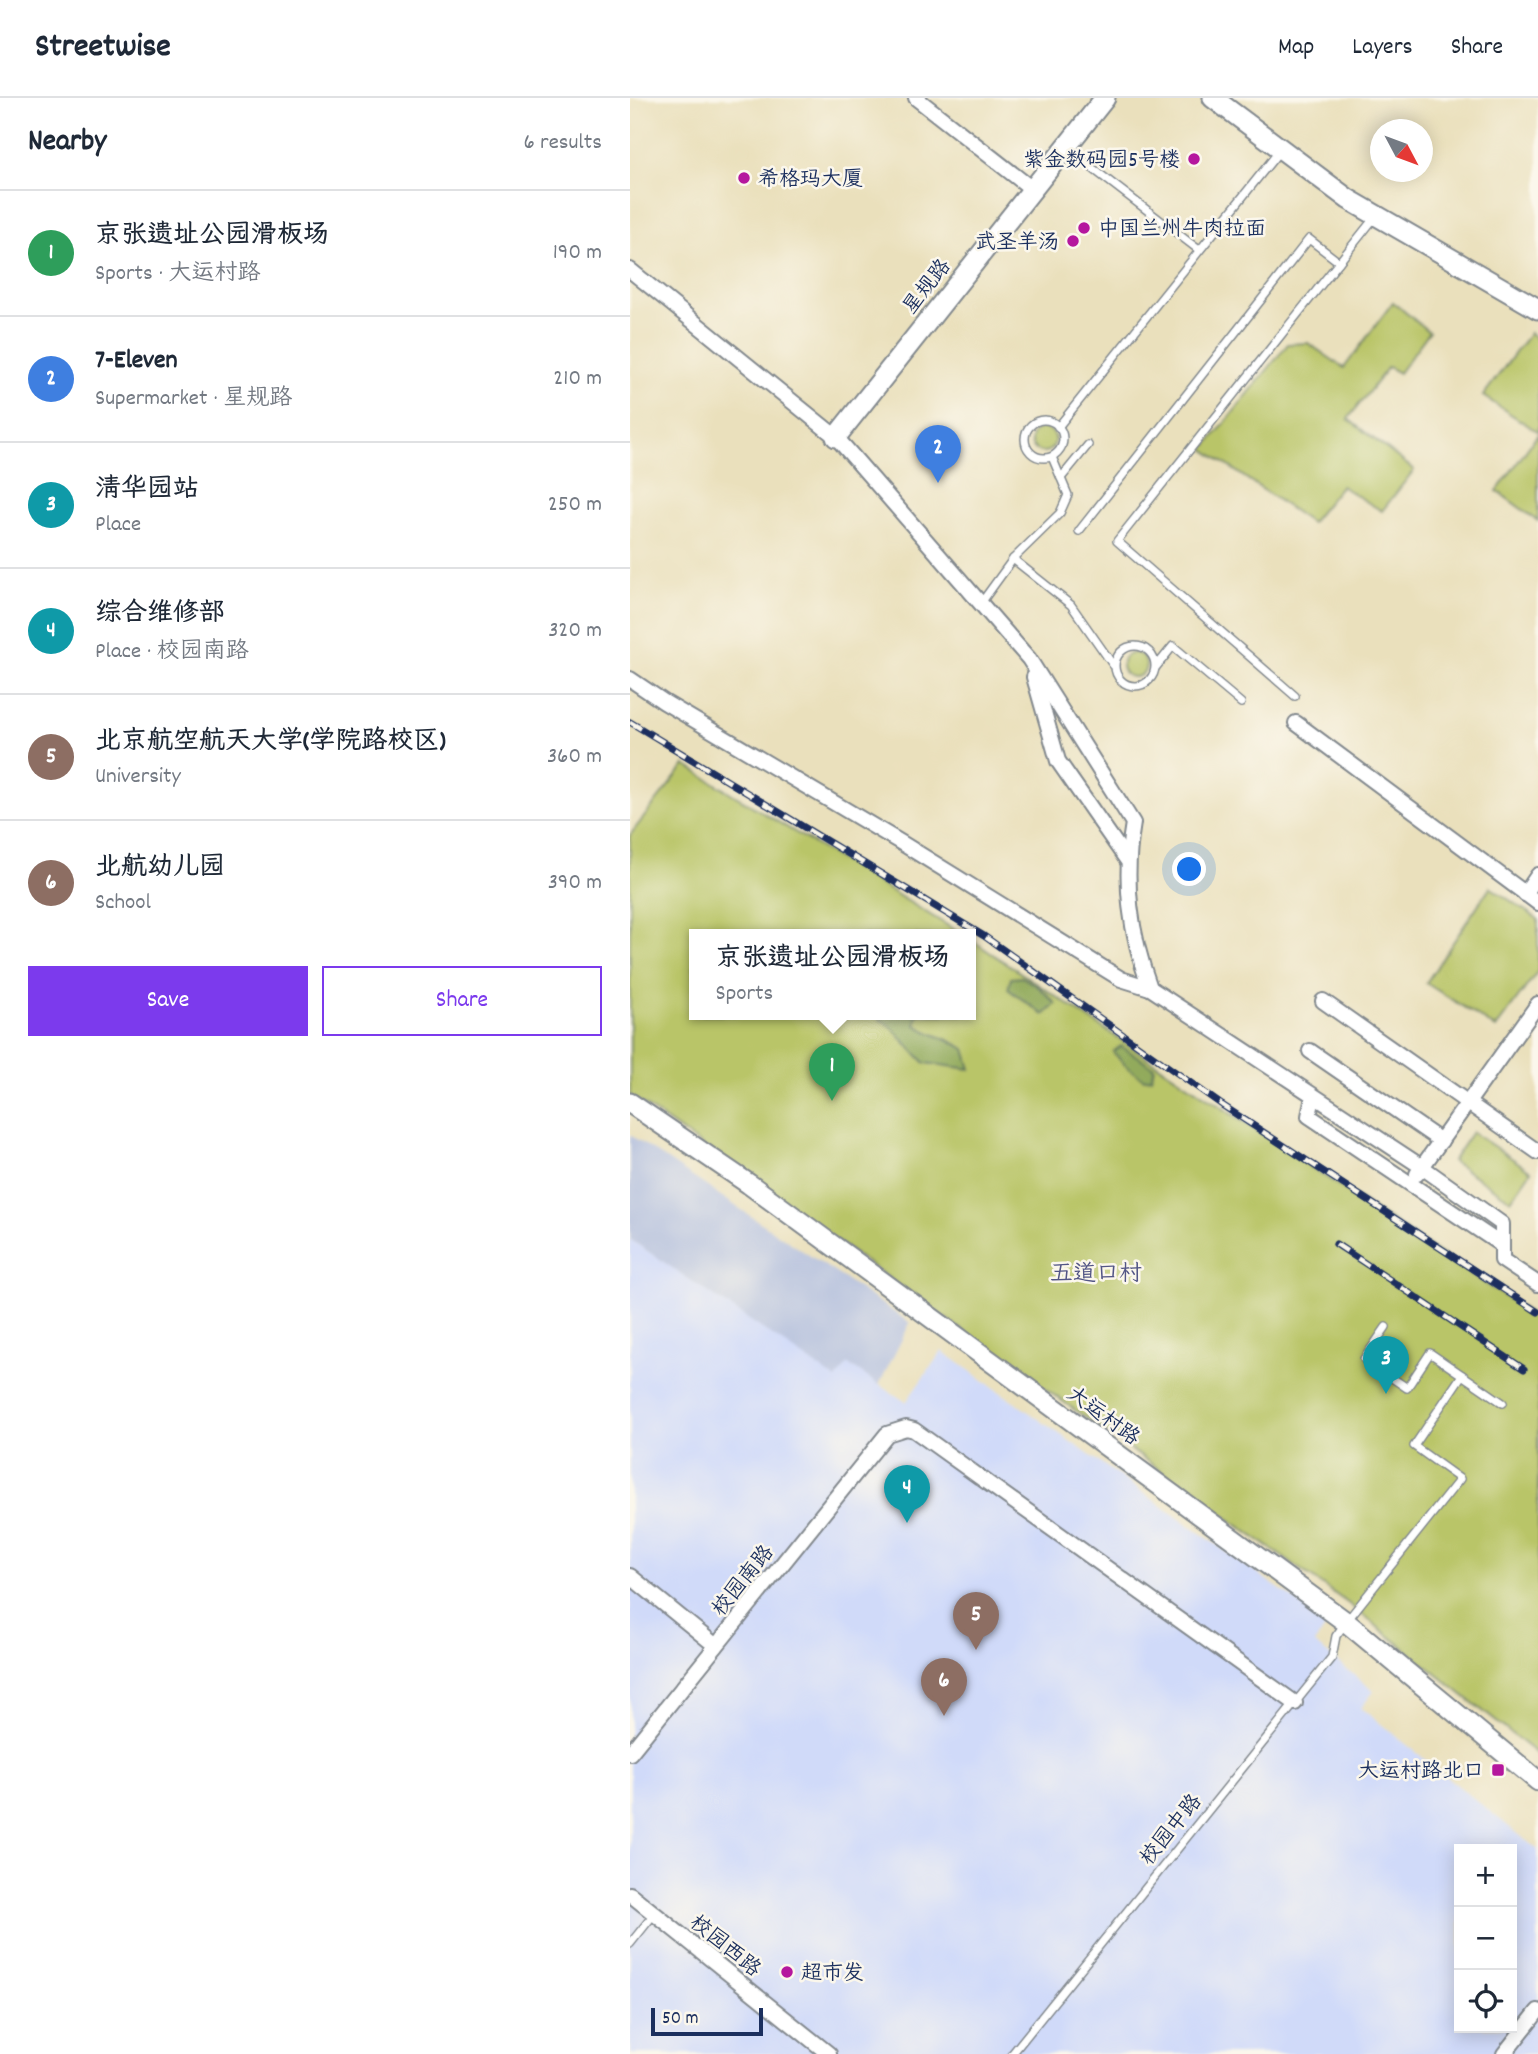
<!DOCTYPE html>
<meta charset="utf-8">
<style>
:root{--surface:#fff;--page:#f6f6f7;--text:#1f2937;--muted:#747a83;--line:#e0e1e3;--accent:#7c3aed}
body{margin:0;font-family:Dekko,"LXGW WenKai TC",sans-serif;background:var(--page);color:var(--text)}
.controls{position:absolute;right:21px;bottom:21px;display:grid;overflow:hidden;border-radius:0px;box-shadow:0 4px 18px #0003}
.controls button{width:63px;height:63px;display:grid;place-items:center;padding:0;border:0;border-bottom:2px solid var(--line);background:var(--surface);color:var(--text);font:35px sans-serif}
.compass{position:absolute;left:740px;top:21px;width:63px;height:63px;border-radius:50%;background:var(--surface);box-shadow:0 4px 18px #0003;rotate:131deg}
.scale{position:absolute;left:21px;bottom:18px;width:112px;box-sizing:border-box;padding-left:7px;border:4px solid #1b2f5e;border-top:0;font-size:19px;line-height:24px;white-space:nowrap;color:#1b2f5e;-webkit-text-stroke:5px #fbf7ec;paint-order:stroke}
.you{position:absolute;left:560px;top:772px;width:24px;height:24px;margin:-18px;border:5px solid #fff;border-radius:50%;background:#1a73e8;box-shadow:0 0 0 10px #1a73e833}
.badge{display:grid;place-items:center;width:46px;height:46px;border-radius:50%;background:var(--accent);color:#fff;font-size:23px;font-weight:700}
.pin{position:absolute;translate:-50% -58px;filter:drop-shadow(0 2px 4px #0008)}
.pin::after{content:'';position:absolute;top:37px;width:24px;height:21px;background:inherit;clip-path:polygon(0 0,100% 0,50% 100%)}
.popup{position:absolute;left:59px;top:831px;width:287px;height:91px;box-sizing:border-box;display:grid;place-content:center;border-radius:0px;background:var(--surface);filter:drop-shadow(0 2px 5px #0005);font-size:23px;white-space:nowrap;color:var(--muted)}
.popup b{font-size:26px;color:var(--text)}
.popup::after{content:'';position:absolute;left:50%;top:100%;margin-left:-14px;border:14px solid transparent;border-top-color:var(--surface)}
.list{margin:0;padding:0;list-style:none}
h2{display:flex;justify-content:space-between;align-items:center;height:91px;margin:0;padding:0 28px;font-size:30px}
h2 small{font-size:23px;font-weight:400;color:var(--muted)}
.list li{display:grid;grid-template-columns:46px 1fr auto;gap:21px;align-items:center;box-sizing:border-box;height:126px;padding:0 28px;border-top:2px solid var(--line)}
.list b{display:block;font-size:26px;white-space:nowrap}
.list p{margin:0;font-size:23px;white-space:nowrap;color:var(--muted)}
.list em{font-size:23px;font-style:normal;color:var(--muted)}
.actions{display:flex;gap:14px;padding:21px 28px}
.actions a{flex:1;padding:16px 0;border:2px solid var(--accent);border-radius:0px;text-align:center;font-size:24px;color:var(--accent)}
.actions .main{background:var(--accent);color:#fff}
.icon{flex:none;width:38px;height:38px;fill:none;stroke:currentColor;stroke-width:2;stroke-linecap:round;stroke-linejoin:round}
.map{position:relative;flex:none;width:908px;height:1956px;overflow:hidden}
header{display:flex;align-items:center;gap:42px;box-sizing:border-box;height:98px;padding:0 35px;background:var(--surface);border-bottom:2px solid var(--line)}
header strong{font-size:33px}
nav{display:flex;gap:38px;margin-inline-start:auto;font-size:24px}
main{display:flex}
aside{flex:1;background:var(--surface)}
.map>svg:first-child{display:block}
.built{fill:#d0daf9;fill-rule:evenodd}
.industrial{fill:#bac4de}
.green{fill:#b9c567;stroke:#6a7a62;stroke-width:2}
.forest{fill:#92aa5c;stroke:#566c5d;stroke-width:2}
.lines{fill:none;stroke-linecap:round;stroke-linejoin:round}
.lane-casing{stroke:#82888d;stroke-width:10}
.street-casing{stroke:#82888d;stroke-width:18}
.secondary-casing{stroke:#82888d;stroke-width:23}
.lane{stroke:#fff;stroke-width:7}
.street{stroke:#fff;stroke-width:14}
.secondary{stroke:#fff;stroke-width:19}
.rail-casing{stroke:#1b2f5e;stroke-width:7}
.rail{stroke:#fbf7ec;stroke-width:4.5;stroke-dasharray:13;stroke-linecap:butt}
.poi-dot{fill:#b5179e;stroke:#fbf7ec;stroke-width:2.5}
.labels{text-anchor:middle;stroke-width:5;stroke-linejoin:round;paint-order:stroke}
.poi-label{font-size:21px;fill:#1b2f5e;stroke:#fbf7ec;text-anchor:end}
.street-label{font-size:21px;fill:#1b2f5e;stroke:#fbf7ec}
.neighbourhood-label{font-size:23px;fill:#535686;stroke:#fbf7ec}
</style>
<header>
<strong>Streetwise</strong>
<nav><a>Map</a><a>Layers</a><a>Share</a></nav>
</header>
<main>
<aside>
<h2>Nearby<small>6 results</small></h2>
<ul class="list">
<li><span class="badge" style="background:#2e9e5b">1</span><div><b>京张遗址公园滑板场</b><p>Sports · 大运村路</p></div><em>190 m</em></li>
<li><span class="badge" style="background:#3f7fe0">2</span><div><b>7-Eleven</b><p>Supermarket · 星规路</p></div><em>210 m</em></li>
<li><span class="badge" style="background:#0f9aa8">3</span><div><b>清华园站</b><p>Place</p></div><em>250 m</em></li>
<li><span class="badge" style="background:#0f9aa8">4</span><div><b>综合维修部</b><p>Place · 校园南路</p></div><em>320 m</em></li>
<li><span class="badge" style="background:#8d6e63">5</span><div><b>北京航空航天大学(学院路校区)</b><p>University</p></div><em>360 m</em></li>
<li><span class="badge" style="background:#8d6e63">6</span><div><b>北航幼儿园</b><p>School</p></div><em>390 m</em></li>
</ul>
<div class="actions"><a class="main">Save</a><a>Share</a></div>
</aside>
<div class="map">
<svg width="908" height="1956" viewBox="0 0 908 1956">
<rect width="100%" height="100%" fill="#fbf7ec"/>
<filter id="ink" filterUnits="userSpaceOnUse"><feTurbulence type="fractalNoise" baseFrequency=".0143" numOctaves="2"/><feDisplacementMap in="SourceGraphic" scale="14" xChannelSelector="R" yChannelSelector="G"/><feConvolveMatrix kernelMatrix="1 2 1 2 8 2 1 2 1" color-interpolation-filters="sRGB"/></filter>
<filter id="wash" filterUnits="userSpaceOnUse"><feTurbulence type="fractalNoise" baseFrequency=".00686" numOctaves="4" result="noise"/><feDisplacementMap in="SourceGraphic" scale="28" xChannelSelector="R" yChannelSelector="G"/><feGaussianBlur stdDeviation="1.57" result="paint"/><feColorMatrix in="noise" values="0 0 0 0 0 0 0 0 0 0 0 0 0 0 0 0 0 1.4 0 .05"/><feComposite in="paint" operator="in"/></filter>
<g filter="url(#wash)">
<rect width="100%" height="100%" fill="#eae0bc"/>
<!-- built -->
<path class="built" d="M 0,1141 L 206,1280 L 218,1266 L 276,1304 L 312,1253 L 699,1526 L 684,1545 L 744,1593 L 731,1610 L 908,1752 L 908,1956 L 0,1956 ZM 829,1751 L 882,1751 L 882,1930 L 829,1930 Z"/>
<!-- industrial -->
<path class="industrial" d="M 0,1037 L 280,1225 L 249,1287 L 218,1266 L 206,1281 L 0,1141 Z"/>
<!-- green -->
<g class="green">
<path d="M 763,204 L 799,234 L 769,275 L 758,269 L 718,321 L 784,372 L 752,413 L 711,388 L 681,425 L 574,351 L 658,246 L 678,245 L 714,270 Z"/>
<path d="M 900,235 L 908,241 L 908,334 L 853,298 Z"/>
<circle cx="413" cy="342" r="12"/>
<path d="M 908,336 L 908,423 L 867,393 Z"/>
<circle cx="504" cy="567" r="12"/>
<path d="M 55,667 L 333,837 L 64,837 L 64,917 L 340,917 L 340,841 L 908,1221 L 908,1657 L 719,1506 L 0,997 L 0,737 Z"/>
<path d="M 860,789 L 908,821 L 908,873 L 866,930 L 796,885 Z"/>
<path d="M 842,1034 L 901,1073 L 881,1102 L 822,1063 Z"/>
</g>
<!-- forest -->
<g class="forest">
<path d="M 392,879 L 410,890 L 426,906 L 414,917 L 378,891 L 381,880 Z"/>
<path d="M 245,917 L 288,917 L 286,927 C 302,938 319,940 335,951 L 341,971 L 295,965 L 263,931 Z"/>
<path d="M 491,948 L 524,969 L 521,980 L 514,981 L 498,970 L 483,954 Z"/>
</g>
</g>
<g filter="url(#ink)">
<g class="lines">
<!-- lane casing -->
<g class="lane-casing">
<g id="lane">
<path d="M 436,50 L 569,152"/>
<circle cx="414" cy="341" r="19"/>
<path d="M 428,329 L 651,51"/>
<path d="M 431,380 L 458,347"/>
<path d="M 449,433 L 679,141 L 709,164"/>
<path d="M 383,461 L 441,507 L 483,567"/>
<path d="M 351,505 L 383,461 L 430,415 L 438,397 L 422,359"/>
<circle cx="505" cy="568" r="20"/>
<path d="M 526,569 L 543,548 L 611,605"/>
<path d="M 665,598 L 487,443 L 745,119"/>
<path d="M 756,1229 L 734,1261 L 777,1290 L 800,1255 L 873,1305"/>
<path d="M 0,1846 L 24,1816"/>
<path d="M 382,1956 L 702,1559 L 706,1538 L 716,1524 L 830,1381 L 784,1348 L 832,1277"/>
</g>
</g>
<!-- street casing -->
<g class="street-casing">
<g id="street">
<path d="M 286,0 L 402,91"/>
<path d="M 0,172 L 206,339 L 399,561 L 503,725 C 493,783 500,835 520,890"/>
<path d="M 404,579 L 428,663 L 497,762"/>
<path d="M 0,581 L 34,604 L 270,744 L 491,881 L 520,890 L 792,1069 L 872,1126 L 872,1162 L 908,1186"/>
<path d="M 666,625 L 908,805"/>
<path d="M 895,796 L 908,777"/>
<path d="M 693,903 L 908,1054"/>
<path d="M 680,953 L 811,1043"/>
<path d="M 683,999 L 679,1018 L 870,1146"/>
<path d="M 787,1076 L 908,906"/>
<path d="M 0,1478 L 86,1548"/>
<path d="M 0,1655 L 257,1336 L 276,1330 L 284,1332 L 665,1605"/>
<path d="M 0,1796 L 199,1956"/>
<path d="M 874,1956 L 908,1913"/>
</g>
</g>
<!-- secondary casing -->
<g class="secondary-casing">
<g id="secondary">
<path d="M 583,0 L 718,101 L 908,211"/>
<path d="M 206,339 L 475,0"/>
<path d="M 0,1005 L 119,1086 L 716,1524 L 908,1683"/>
</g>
</g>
<!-- lane -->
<use href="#lane" class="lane"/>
<!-- street -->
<use href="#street" class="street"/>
<!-- secondary -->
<use href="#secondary" class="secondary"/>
<!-- rail casing -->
<g class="rail-casing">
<g id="rail">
<path d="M 0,624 L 354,838 L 592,1007 L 908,1214"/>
<path d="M 706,1146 L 894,1271"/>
</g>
</g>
<!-- rail -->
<use href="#rail" class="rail"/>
</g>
</g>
<!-- markers -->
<g class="poi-dot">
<circle cx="564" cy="61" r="7"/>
<circle cx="114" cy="80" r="7"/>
<circle cx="454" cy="130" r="7"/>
<circle cx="443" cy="143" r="7"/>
<rect x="861" y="1665" width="14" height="14" rx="3.5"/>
<circle cx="157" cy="1874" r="7"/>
</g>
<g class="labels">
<!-- poi labels -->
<g class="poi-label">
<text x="550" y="68">紫金数码园5号楼</text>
<text x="128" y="87" text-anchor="start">希格玛大厦</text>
<text x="468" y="137" text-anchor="start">中国兰州牛肉拉面</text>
<text x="429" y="150">武圣羊汤</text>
<text x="854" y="1679">大运村路北口</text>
<text x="171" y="1881" text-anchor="start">超市发</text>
</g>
<!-- street labels -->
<g class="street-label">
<text transform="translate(296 188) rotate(-52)" y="7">星规路</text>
<text transform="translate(474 1317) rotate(36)" y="7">大运村路</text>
<text transform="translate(112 1482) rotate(-51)" y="7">校园南路</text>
<text transform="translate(540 1731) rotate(-51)" y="7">校园中路</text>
<text transform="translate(96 1847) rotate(39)" y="7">校园西路</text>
</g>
<!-- neighbourhood labels -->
<g class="neighbourhood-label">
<text x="466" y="1182">五道口村</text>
</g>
</g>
</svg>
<div class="controls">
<button>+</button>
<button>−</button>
<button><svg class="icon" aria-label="locate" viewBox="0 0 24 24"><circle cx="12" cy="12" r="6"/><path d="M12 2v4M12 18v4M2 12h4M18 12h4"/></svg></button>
</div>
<svg class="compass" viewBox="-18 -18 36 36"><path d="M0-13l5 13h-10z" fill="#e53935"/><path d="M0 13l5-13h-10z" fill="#747a83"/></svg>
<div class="scale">50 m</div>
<div class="you"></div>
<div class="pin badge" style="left:202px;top:1003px;background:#2e9e5b">1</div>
<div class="popup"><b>京张遗址公园滑板场</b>Sports</div>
<div class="pin badge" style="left:308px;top:385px;background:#3f7fe0">2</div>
<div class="pin badge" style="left:756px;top:1296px;background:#0f9aa8">3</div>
<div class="pin badge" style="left:277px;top:1425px;background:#0f9aa8">4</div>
<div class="pin badge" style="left:346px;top:1552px;background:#8d6e63">5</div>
<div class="pin badge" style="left:314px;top:1618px;background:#8d6e63">6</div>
</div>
</main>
